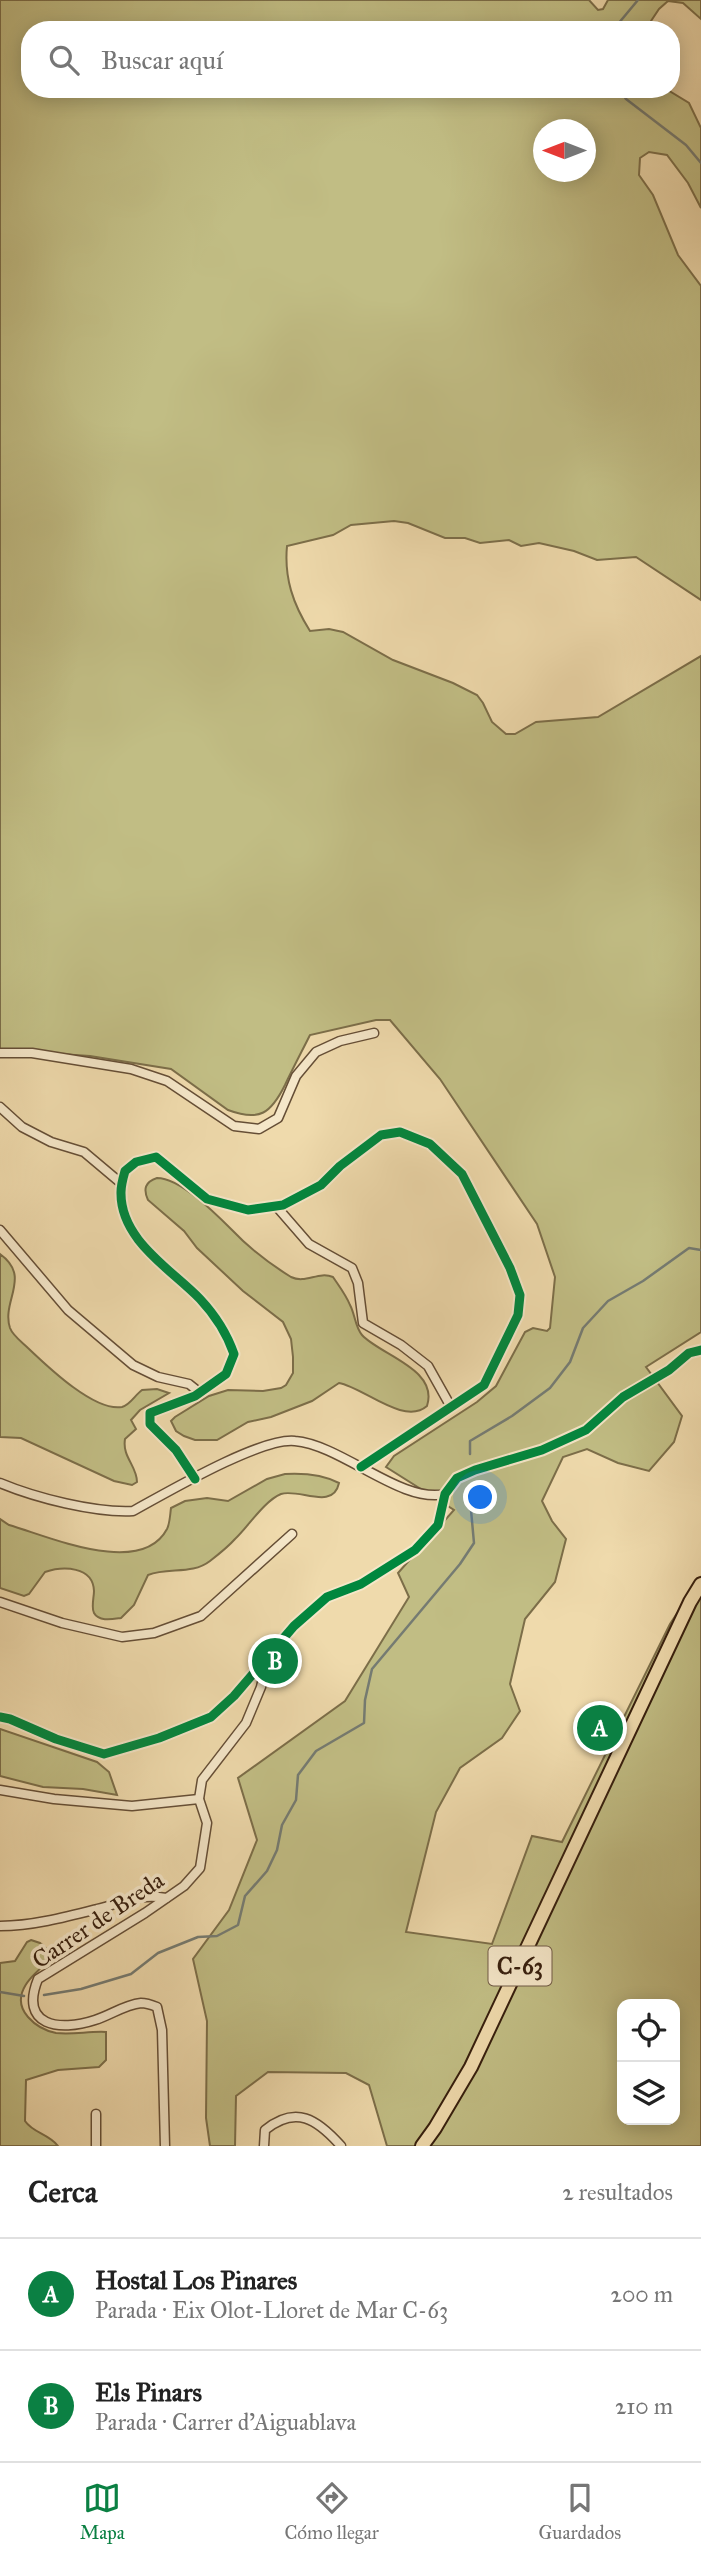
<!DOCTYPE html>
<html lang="es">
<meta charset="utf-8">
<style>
:root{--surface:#fff;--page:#f6f6f6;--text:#222;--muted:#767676;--line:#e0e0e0;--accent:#0b8043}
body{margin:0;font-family:"IM FELL Great Primer",serif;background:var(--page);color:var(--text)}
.controls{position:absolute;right:21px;bottom:21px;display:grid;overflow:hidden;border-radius:14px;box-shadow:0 4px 18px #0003}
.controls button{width:63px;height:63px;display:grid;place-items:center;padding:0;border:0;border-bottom:2px solid var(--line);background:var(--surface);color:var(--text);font:35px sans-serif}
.compass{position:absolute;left:533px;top:119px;width:63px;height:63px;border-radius:50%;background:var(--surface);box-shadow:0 4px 18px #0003;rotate:270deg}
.you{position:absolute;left:481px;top:1498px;width:24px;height:24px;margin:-18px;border:5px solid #fff;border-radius:50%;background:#1a73e8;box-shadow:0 0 0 10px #1a73e833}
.badge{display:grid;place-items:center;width:46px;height:46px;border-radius:50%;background:var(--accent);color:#fff;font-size:23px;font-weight:700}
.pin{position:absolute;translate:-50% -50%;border:4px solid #fff;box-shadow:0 2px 7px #0006}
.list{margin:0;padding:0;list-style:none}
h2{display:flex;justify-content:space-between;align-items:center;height:91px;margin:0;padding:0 28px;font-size:30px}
h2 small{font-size:23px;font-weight:400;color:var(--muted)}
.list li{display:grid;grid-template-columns:46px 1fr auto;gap:21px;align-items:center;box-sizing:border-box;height:112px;padding:0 28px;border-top:2px solid var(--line)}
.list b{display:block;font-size:26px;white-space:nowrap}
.list p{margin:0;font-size:23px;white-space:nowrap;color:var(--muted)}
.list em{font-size:23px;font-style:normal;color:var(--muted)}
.icon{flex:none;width:38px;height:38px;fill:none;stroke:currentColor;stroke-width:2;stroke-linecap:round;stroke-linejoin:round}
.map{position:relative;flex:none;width:701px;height:2146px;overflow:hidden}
.search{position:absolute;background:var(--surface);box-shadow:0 4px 18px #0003;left:21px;right:21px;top:21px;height:77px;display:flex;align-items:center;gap:18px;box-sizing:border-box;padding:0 24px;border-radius:28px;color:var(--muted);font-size:26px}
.sheet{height:315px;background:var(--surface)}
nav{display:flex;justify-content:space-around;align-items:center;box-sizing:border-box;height:98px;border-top:2px solid var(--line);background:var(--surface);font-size:19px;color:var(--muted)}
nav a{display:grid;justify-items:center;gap:4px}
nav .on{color:var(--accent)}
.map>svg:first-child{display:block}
.green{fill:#c1bd84;stroke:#7c6e49;stroke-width:2;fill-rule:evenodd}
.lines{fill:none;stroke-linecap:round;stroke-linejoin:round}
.stream{stroke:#757b72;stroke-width:2.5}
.street-casing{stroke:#654e36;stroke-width:11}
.primary-casing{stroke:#371f0e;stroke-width:16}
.street{stroke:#f5e7c9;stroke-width:8}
.primary{stroke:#efdaac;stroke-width:12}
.cycleway-casing{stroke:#f5e7c9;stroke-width:13}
.cycleway{stroke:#00873e;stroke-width:9}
.labels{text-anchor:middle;stroke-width:7;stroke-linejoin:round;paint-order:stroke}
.shield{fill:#f5e7c9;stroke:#705b46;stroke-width:2}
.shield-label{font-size:23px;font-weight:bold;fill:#371f0e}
.street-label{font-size:24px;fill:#371f0e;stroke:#f5e7c9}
</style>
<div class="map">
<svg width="701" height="2146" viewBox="0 0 701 2146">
<rect width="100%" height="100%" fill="#efdaac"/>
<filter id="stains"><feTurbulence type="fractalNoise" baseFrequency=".00286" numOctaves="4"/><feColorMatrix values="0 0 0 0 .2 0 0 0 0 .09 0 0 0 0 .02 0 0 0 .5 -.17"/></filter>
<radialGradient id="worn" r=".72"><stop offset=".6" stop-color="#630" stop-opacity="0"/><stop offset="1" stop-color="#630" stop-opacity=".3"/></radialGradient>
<!-- green -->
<g class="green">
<path d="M 0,0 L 589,0 L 598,10 L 603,9 L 608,0 L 701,0 L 701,19 L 683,3 L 668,1 L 659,9 L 645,30 L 30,30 L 30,89 L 666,89 L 689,103 L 701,128 L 701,208 L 688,183 L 667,155 L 649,152 L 640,158 L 639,175 L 653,195 L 678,255 L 701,286 L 701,600 L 636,557 L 597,560 L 574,551 L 539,543 L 521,546 L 509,540 L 480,543 L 465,538 L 445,538 L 408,523 L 394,521 L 351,525 L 333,535 L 287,546 C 284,578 293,604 310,631 L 329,629 L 343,632 L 393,660 L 453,683 L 477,695 L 483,703 L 492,722 L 506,734 L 515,734 L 536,722 L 598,717 L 701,656 L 701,1332 L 646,1367 L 682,1416 L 674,1442 L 649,1471 L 618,1463 L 587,1449 L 563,1457 L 542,1501 L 552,1521 L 566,1539 L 555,1582 L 525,1619 L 510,1684 L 520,1711 L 502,1738 L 460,1768 L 436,1812 L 406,1932 L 492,1944 L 532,1836 L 562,1842 L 670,1624 L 701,1577 L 701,2146 L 387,2146 L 369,2085 L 346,2073 L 268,2072 L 236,2096 L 235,2146 L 210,2146 L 206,2118 L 207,2021 L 193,1959 L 229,1910 L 257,1840 L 238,1778 L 345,1701 L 409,1597 L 398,1573 L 454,1510 L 386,1467 L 394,1456 L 477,1402 L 496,1386 L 525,1332 L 533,1328 L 547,1331 L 550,1328 L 555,1277 L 537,1224 L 440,1079 L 390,1020 L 376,1020 L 310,1035 C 302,1051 293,1068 285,1085 C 271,1113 260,1122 228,1110 L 171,1069 L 90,1056 L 0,1050 ZM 544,130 L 586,130 L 586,172 L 544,172 ZM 622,2004 L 675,2004 L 675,2120 L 622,2120 Z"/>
<path d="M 157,1178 C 180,1178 215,1213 231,1229 C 248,1247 270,1264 291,1277 C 306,1284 318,1271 333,1277 C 339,1286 346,1295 350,1305 C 355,1314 355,1327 362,1335 C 380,1355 439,1369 427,1406 C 404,1426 363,1387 339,1383 L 312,1401 L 271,1417 L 248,1422 L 217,1440 L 195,1440 L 184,1436 L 176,1431 L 171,1421 L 175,1417 L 209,1396 L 228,1390 L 263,1391 L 281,1388 L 286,1385 L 293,1373 L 293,1357 L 291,1339 L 283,1322 L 243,1291 L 197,1248 L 184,1231 L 148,1200 C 143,1189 145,1182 157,1178 Z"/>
<path d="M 0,1254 C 32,1277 1,1301 10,1328 C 13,1336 22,1342 28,1348 C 46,1365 94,1412 122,1407 C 130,1405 135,1395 142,1390 L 157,1389 L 169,1393 L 140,1410 L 131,1420 L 136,1429 L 125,1439 C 122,1457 137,1466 137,1482 L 132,1485 L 114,1481 L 21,1438 L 0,1437 Z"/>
<path d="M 285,1474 C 303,1473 322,1474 339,1483 C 333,1511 299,1488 281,1494 C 264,1501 248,1527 235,1539 C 228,1547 219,1554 210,1561 C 192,1575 169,1567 148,1575 L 134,1605 L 121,1618 C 113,1619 99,1622 94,1613 C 91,1608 94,1597 94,1591 C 93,1566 63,1566 45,1572 L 29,1594 L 24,1596 L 0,1588 L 0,1519 L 9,1525 C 48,1536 141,1578 167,1529 C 170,1523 170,1515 171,1508 L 185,1501 L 207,1498 L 228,1501 L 267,1479 Z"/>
<path d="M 0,1729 L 97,1762 L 109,1772 L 117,1795 L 83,1789 L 43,1787 L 0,1776 Z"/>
<path d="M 31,1940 L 40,1943 L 55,1956 C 37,1971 7,1993 28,2017 C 35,2025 46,2031 56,2033 C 73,2035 89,2031 106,2032 L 106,2060 L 99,2067 L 58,2070 L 26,2080 L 25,2121 C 33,2133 49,2134 58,2146 L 0,2146 L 0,1963 L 15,1961 L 27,1942 Z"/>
</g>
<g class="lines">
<!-- stream -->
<g class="stream">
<path d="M 613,30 L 638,0"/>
<path d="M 620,89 L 626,99 L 686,145 L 701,163"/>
<path d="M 470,1454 L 470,1441 L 512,1416 L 550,1388 L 570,1362 L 583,1328 L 608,1301 L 643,1281 L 689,1248 L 701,1250"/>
<path d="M 0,1992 L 24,1996"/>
<path d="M 44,1995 L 81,1989 L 131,1974 L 158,1953 L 198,1937 L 217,1936 L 238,1925 L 245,1896 L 267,1871 L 277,1850 L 282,1825 L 296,1800 L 298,1775 L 316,1751 L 364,1723 L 365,1700 L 372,1669 L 460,1564 L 474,1543 L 469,1488"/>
</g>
<!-- street casing -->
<g class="street-casing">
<g id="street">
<path d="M 0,1053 L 32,1053 L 131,1069 L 167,1081 L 234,1126 L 259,1129 L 278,1118 L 296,1076 L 316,1052 L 340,1041 L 374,1033"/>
<path d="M 0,1107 L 22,1127 L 51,1142 L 84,1152 L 122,1184"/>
<path d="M 276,1206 L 309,1244 L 352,1268 L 358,1283 L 363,1323 L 401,1345 L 428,1366 L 451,1407"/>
<path d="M 0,1230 L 68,1310 L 133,1365 L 158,1377 L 189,1384 L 199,1392"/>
<path d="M 195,1479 L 176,1450 L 150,1424 L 150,1413 L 195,1396 L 226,1374 L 234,1354 C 227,1334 215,1315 200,1299 C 171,1269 120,1240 121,1192 C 121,1185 123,1178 125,1171 L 136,1162 L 156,1157 L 207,1199 L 248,1210 L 283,1205 L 321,1185 L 340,1166 L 381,1135 L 400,1132 L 430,1144 L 462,1174 L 510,1268 L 520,1295 L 518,1315 L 484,1385 L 361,1467"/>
<path d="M 0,1483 C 36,1498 95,1513 133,1511 C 166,1493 261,1437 295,1441 C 342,1445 401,1504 445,1494"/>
<path d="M 0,1602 L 62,1623 L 122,1637 L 154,1633 L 201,1616 L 292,1534"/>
<path d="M 0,1717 L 10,1719 L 56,1739 L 104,1754 L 159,1738 L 211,1717 L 234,1696 L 294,1626 L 327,1597 L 361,1584 L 415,1550 L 438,1525 L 445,1494 L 457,1478 L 475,1470 L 542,1450 L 586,1430 L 623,1397 L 669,1370 L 689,1353 L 701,1350"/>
<path d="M 0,1790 L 54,1799 L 132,1806 L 199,1799"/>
<path d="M 0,1926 C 32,1926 66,1917 97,1909 C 123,1903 139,1893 166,1898"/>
<path d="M 96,2114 L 96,2146"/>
<path d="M 165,2146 L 162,2030 L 157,2007 C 152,2005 147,2003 141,2003 C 124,2005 111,2015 95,2020 C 59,2032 19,2026 38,1979 L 145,1913 L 184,1886 L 200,1868 L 207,1823 L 199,1799 L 202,1780 L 246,1723 L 261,1687 L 267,1661"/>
<path d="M 264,2146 L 265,2130 C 296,2105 317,2119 341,2146"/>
</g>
</g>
<!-- primary casing -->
<g class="primary-casing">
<path id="primary" d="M 422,2146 L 435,2128 L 471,2067 L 690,1602 L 701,1584"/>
</g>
<!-- street -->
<use href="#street" class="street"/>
<!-- primary -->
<use href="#primary" class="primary"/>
<!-- cycleway casing -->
<g class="cycleway-casing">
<g id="cycleway">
<path d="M 195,1479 L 176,1450 L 150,1424 L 150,1413 L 195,1396 L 226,1374 L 234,1354 C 227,1334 215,1315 200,1299 C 171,1269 120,1240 121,1192 C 121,1185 123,1178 125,1171 L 136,1162 L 156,1157 L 207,1199 L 248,1210 L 283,1205 L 321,1185 L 340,1166 L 381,1135 L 400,1132 L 430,1144 L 462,1174 L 510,1268 L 520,1295 L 518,1315 L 484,1385 L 361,1467"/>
<path d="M 0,1717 L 10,1719 L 56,1739 L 104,1754 L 159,1738 L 211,1717 L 234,1696 L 294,1626 L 327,1597 L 361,1584 L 415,1550 L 438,1525 L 445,1494 L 457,1478 L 475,1470 L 542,1450 L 586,1430 L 623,1397 L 669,1370 L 689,1353 L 701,1350"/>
</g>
</g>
<!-- cycleway -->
<use href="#cycleway" class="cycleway"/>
</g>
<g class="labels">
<!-- shield labels -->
<rect class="shield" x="488.5" y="1946.5" width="63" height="39" rx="5"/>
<g class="shield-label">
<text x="520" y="1974">C-63</text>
</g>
<!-- street labels -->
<g class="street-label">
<text transform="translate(98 1920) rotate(-34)" y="8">Carrer de Breda</text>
</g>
</g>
<rect width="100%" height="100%" filter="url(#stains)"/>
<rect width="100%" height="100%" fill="url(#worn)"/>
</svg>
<div class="controls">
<button><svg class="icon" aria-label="locate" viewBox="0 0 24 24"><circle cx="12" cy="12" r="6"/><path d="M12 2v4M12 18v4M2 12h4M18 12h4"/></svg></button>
<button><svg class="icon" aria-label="layers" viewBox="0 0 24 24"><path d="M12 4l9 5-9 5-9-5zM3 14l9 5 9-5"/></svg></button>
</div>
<svg class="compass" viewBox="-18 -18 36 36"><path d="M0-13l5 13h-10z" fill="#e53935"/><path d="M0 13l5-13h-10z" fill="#767676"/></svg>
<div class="you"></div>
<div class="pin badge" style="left:600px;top:1728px">A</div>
<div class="pin badge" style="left:275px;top:1661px">B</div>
<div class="search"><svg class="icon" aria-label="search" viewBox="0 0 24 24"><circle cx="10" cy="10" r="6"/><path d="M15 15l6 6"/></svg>Buscar aquí</div>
</div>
<section class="sheet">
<h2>Cerca<small>2 resultados</small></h2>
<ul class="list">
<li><span class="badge">A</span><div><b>Hostal Los Pinares</b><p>Parada · Eix Olot-Lloret de Mar C-63</p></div><em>200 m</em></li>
<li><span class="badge">B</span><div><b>Els Pinars</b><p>Parada · Carrer d'Aiguablava</p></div><em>210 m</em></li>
</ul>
</section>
<nav>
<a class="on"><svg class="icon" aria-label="map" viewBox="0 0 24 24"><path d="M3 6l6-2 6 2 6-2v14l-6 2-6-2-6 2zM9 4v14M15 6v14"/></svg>Mapa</a>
<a><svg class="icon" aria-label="directions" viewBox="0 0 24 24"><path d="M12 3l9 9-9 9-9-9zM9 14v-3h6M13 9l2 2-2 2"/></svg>Cómo llegar</a>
<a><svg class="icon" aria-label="saved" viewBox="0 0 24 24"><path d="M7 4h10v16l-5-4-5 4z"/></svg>Guardados</a>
</nav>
